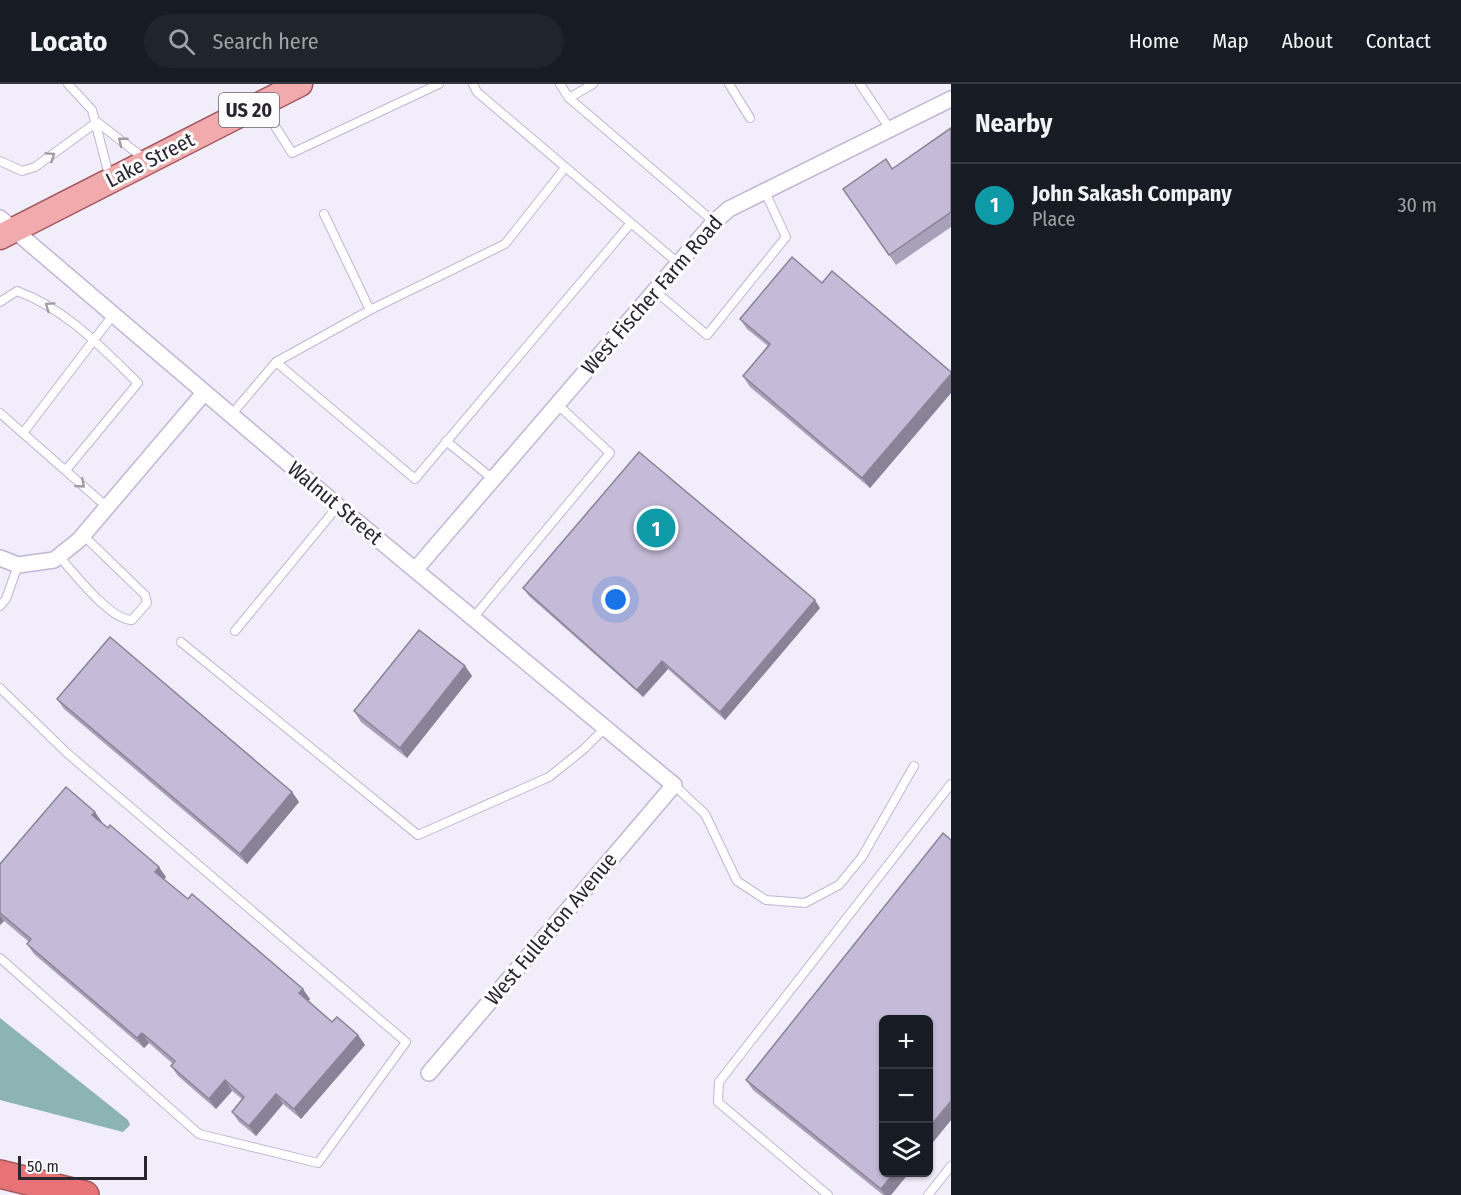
<!DOCTYPE html>
<meta charset="utf-8">
<style>
:root{--surface:#171b24;--page:#20242c;--text:#f1f3f6;--muted:#9ea1a6;--line:#363941;--accent:#0b8043}
body{margin:0;font-family:"Fira Sans Condensed",sans-serif;background:var(--page);color:var(--text)}
.controls{position:absolute;right:18px;bottom:18px;display:grid;overflow:hidden;border-radius:9px;box-shadow:0 2px 4px #0004}
.controls button{width:54px;height:54px;display:grid;place-items:center;padding:0;border:0;border-bottom:2px solid var(--line);background:var(--surface);color:var(--text);font:30px sans-serif}
.scale{position:absolute;left:18px;bottom:15px;width:129px;box-sizing:border-box;padding-left:6px;border:3px solid #292531;border-top:0;font-size:16px;line-height:21px;white-space:nowrap;color:#292531;-webkit-text-stroke:4px #fdfdfd;paint-order:stroke}
.you{position:absolute;left:616px;top:516px;width:21px;height:21px;margin:-15px;border:4px solid #fff;border-radius:50%;background:#1a73e8;box-shadow:0 0 0 9px #1a73e833}
.badge{display:grid;place-items:center;width:39px;height:39px;border-radius:50%;background:var(--accent);color:#fff;font-size:20px;font-weight:700}
.pin{position:absolute;translate:-50% -50%;border:3px solid #fff;box-shadow:0 2px 6px #0006}
.list{margin:0;padding:0;list-style:none}
h2{display:flex;justify-content:space-between;align-items:center;height:78px;margin:0;padding:0 24px;font-size:26px}
h2 small{font-size:20px;font-weight:400;color:var(--muted)}
.list li{display:grid;grid-template-columns:39px 1fr auto;gap:18px;align-items:center;box-sizing:border-box;height:84px;padding:0 24px;border-top:2px solid var(--line)}
.list b{display:block;font-size:22px;white-space:nowrap}
.list p{margin:0;font-size:20px;white-space:nowrap;color:var(--muted)}
.list em{font-size:20px;font-style:normal;color:var(--muted)}
.icon{flex:none;width:33px;height:33px;fill:none;stroke:currentColor;stroke-width:2;stroke-linecap:round;stroke-linejoin:round}
.map{position:relative;flex:none;width:951px;height:1111px;overflow:hidden}
header{display:flex;align-items:center;gap:36px;box-sizing:border-box;height:84px;padding:0 30px;background:var(--surface);border-bottom:2px solid var(--line)}
header strong{font-size:28px}
nav{display:flex;gap:33px;margin-inline-start:auto;font-size:21px}
.search{width:420px;height:54px;background:var(--page);display:flex;align-items:center;gap:15px;box-sizing:border-box;padding:0 21px;border-radius:33px;color:var(--muted);font-size:22px}
main{display:flex}
aside{flex:1;background:var(--surface)}
.map>svg:first-child{display:block}
.water{fill:#8db4b5}
.lines{fill:none;stroke-linecap:round;stroke-linejoin:round}
.service-casing{stroke:#c0b5d4;stroke-width:10}
.minor-casing{stroke:#c0b5d4;stroke-width:18}
.primary-casing{stroke:#a4585e;stroke-width:27}
.motorway-casing{stroke:#a4585e;stroke-width:30}
.service{stroke:#fff;stroke-width:8}
.minor{stroke:#fff;stroke-width:15}
.primary{stroke:#f1abad;stroke-width:24}
.motorway{stroke:#e77376;stroke-width:27}
.wall{fill:#a9a1ba}
.shaded-wall{fill:#8a8397}
.building{fill:#c5bbd8;stroke:#8a8397;stroke-width:1.5}
.oneway{stroke:#9f9da2}
.labels{text-anchor:middle;stroke-width:6;stroke-linejoin:round;paint-order:stroke}
.shield{fill:#fdfdfd;stroke:#69666e;stroke-width:1.5}
.shield-label{font-size:20px;font-weight:bold;fill:#292531}
.street-label{font-size:21px;fill:#292531;stroke:#fdfdfd}
</style>
<header>
<strong>Locato</strong>
<div class="search"><svg class="icon" aria-label="search" viewBox="0 0 24 24"><circle cx="10" cy="10" r="6"/><path d="M15 15l6 6"/></svg>Search here</div>
<nav><a>Home</a><a>Map</a><a>About</a><a>Contact</a></nav>
</header>
<main>
<div class="map">
<svg width="951" height="1111" viewBox="0 0 951 1111">
<rect width="100%" height="100%" fill="#f1edfa"/>
<!-- water -->
<path class="water" d="M 0,934 L 128,1036 L 130,1041 L 123,1048 L 0,1016 Z"/>
<g class="lines">
<!-- service casing -->
<g class="service-casing">
<g id="service">
<path d="M 68,0 L 92,26 L 110,95"/>
<path d="M 473,0 L 477,8 L 678,179"/>
<path d="M 560,0 L 569,14 L 593,0"/>
<path d="M 729,0 L 750,34"/>
<path d="M 860,0 L 890,45"/>
<path d="M 569,14 L 714,138"/>
<path d="M 263,23 L 292,69 L 439,0"/>
<path d="M 97,38 L 146,76"/>
<path d="M 0,77 L 22,87 L 35,83 L 97,38"/>
<path d="M 324,130 L 370,226"/>
<path d="M 654,206 L 707,251 L 786,153 L 765,108"/>
<path d="M 0,218 L 17,207 C 66,225 101,263 138,299 L 66,386"/>
<path d="M 276,278 L 415,395 L 631,139"/>
<path d="M 0,329 L 107,423"/>
<path d="M 231,331 L 276,278 L 370,226 L 505,160 L 565,84"/>
<path d="M 23,349 L 113,231"/>
<path d="M 446,357 L 493,395"/>
<path d="M 59,472 C 73,488 110,536 132,536 L 147,519 L 145,511 L 83,451"/>
<path d="M 0,522 L 6,515 L 18,481"/>
<path d="M 473,534 L 610,369 L 557,320"/>
<path d="M 235,547 L 338,422"/>
<path d="M 181,558 L 418,751 L 549,693 L 584,665 L 605,644"/>
<path d="M 0,604 L 67,669 L 406,958 L 318,1079 L 199,1050 L 0,874"/>
<path d="M 674,701 L 705,730 L 737,797 L 766,816 L 805,819 L 839,801 L 862,773 L 914,682"/>
<path d="M 828,1111 L 718,1018 L 719,998 L 951,700"/>
<path d="M 928,1111 L 951,1082"/>
</g>
</g>
<!-- minor casing -->
<g class="minor-casing">
<g id="minor">
<path d="M 0,134 L 338,422 L 674,701 L 429,989"/>
<path d="M 0,474 L 18,481 L 54,476 L 79,456 L 204,309"/>
<path d="M 415,486 L 714,138 L 729,125 L 951,15"/>
</g>
</g>
<!-- primary casing -->
<g class="primary-casing">
<path id="primary" d="M 0,153 L 300,0"/>
</g>
<!-- motorway casing -->
<g class="motorway-casing">
<path id="motorway" d="M 0,1090 L 85,1111"/>
</g>
<!-- service -->
<use href="#service" class="service"/>
<!-- minor -->
<use href="#minor" class="minor"/>
<!-- primary -->
<use href="#primary" class="primary"/>
<!-- motorway -->
<use href="#motorway" class="motorway"/>
</g>
<!-- wall -->
<g class="wall">
<path d="M 951,44 L 951,143 L 896,181 L 843,105 L 892,85 Z"/>
<path d="M 822,199 L 951,288 L 951,309 L 870,404 L 750,303 L 743,292 L 768,262 L 747,245 L 740,235 Z"/>
<path d="M 523,504 L 820,524 L 725,636 L 668,585 L 643,613 L 529,512 Z"/>
<path d="M 465,582 L 472,592 L 407,674 L 361,638 L 354,627 Z"/>
<path d="M 57,615 L 292,708 L 299,718 L 247,780 L 64,625 Z"/>
<path d="M 101,738 L 166,793 L 164,795 L 188,815 L 310,915 L 308,917 L 332,938 L 358,951 L 365,961 L 301,1035 L 283,1020 L 256,1052 L 239,1038 L 232,1028 L 242,1015 L 232,1007 L 216,1025 L 178,992 L 171,982 L 173,980 L 149,959 L 144,964 L 34,870 L 27,860 L 29,858 L 4,837 L 0,841 L 0,780 L 102,738 Z"/>
<path d="M 951,756 L 951,1036 L 891,1111 L 883,1111 L 753,1006 L 746,996 Z"/>
</g>
<!-- shaded-wall -->
<g class="shaded-wall">
<path d="M 951,290 L 951,309 L 870,404 L 862,394 Z"/>
<path d="M 815,516 L 820,524 L 725,636 L 720,628 Z"/>
<path d="M 662,577 L 668,585 L 643,613 L 637,606 Z"/>
<path d="M 465,582 L 472,592 L 407,674 L 400,664 Z"/>
<path d="M 292,708 L 299,718 L 247,780 L 240,770 Z"/>
<path d="M 95,728 L 102,738 L 99,741 L 92,731 Z"/>
<path d="M 159,783 L 166,793 L 162,798 L 155,788 Z"/>
<path d="M 0,831 L 4,837 L 0,841 Z"/>
<path d="M 303,905 L 310,915 L 306,920 L 299,909 Z"/>
<path d="M 142,949 L 149,959 L 144,964 L 137,954 Z"/>
<path d="M 358,951 L 365,961 L 301,1035 L 294,1025 Z"/>
<path d="M 225,996 L 232,1007 L 216,1025 L 209,1015 Z"/>
<path d="M 276,1010 L 283,1020 L 256,1052 L 249,1042 Z"/>
<path d="M 951,1017 L 951,1036 L 928,1064 L 928,1045 Z"/>
<path d="M 894,1089 L 909,1089 L 891,1111 L 885,1111 L 881,1105 Z"/>
</g>
<!-- building -->
<g class="building">
<path d="M 951,44 L 951,128 L 889,171 L 843,105 L 886,75 L 892,85 Z"/>
<path d="M 792,173 L 822,199 L 832,187 L 951,288 L 951,290 L 862,394 L 743,292 L 770,260 L 740,235 Z"/>
<path d="M 639,368 L 815,516 L 720,628 L 662,577 L 637,606 L 523,504 Z"/>
<path d="M 419,546 L 465,582 L 400,664 L 354,627 Z"/>
<path d="M 110,553 L 292,708 L 240,770 L 57,615 Z"/>
<path d="M 66,703 L 95,728 L 92,731 L 108,744 L 110,741 L 159,783 L 155,788 L 188,815 L 192,810 L 303,905 L 299,909 L 332,938 L 337,933 L 358,951 L 294,1025 L 276,1010 L 249,1042 L 232,1028 L 244,1013 L 225,996 L 209,1015 L 171,982 L 175,977 L 142,949 L 137,954 L 27,860 L 31,855 L 0,829 L 0,780 Z"/>
<path d="M 943,749 L 951,756 L 951,1017 L 928,1045 L 928,936 L 884,936 L 884,1089 L 894,1089 L 881,1105 L 746,996 Z"/>
</g>
<!-- one-way arrows -->
<defs><path id="oneway-chevron" d="M-2-3.5L2.5 0L-2 3.5" fill="none" stroke-width="1.6" stroke-linecap="round" stroke-linejoin="round" transform="scale(1.5)"/></defs>
<g class="oneway">
<use href="#oneway-chevron" transform="translate(122 57) rotate(-142)"/>
<use href="#oneway-chevron" transform="translate(51 72) rotate(-34)"/>
<use href="#oneway-chevron" transform="translate(49 222) rotate(-145)"/>
<use href="#oneway-chevron" transform="translate(81 400) rotate(41)"/>
</g>
<g class="labels">
<!-- shield labels -->
<rect class="shield" x="219" y="9" width="60" height="34" rx="4.5"/>
<g class="shield-label">
<text x="249" y="33">US 20</text>
</g>
<!-- street labels -->
<g class="street-label">
<text transform="translate(150 76) rotate(-27)" y="7">Lake Street</text>
<text transform="translate(652 211) rotate(-49)" y="7">West Fischer Farm Road</text>
<text transform="translate(335 419) rotate(40)" y="7">Walnut Street</text>
<text transform="translate(551 845) rotate(-50)" y="7">West Fullerton Avenue</text>
</g>
</g>
</svg>
<div class="controls">
<button>+</button>
<button>−</button>
<button><svg class="icon" aria-label="layers" viewBox="0 0 24 24"><path d="M12 4l9 5-9 5-9-5zM3 14l9 5 9-5"/></svg></button>
</div>
<div class="scale">50 m</div>
<div class="you"></div>
<div class="pin badge" style="left:656px;top:444px;background:#0f9aa8">1</div>
</div>
<aside>
<h2>Nearby<small></small></h2>
<ul class="list">
<li><span class="badge" style="background:#0f9aa8">1</span><div><b>John Sakash Company</b><p>Place</p></div><em>30 m</em></li>
</ul>
</aside>
</main>
